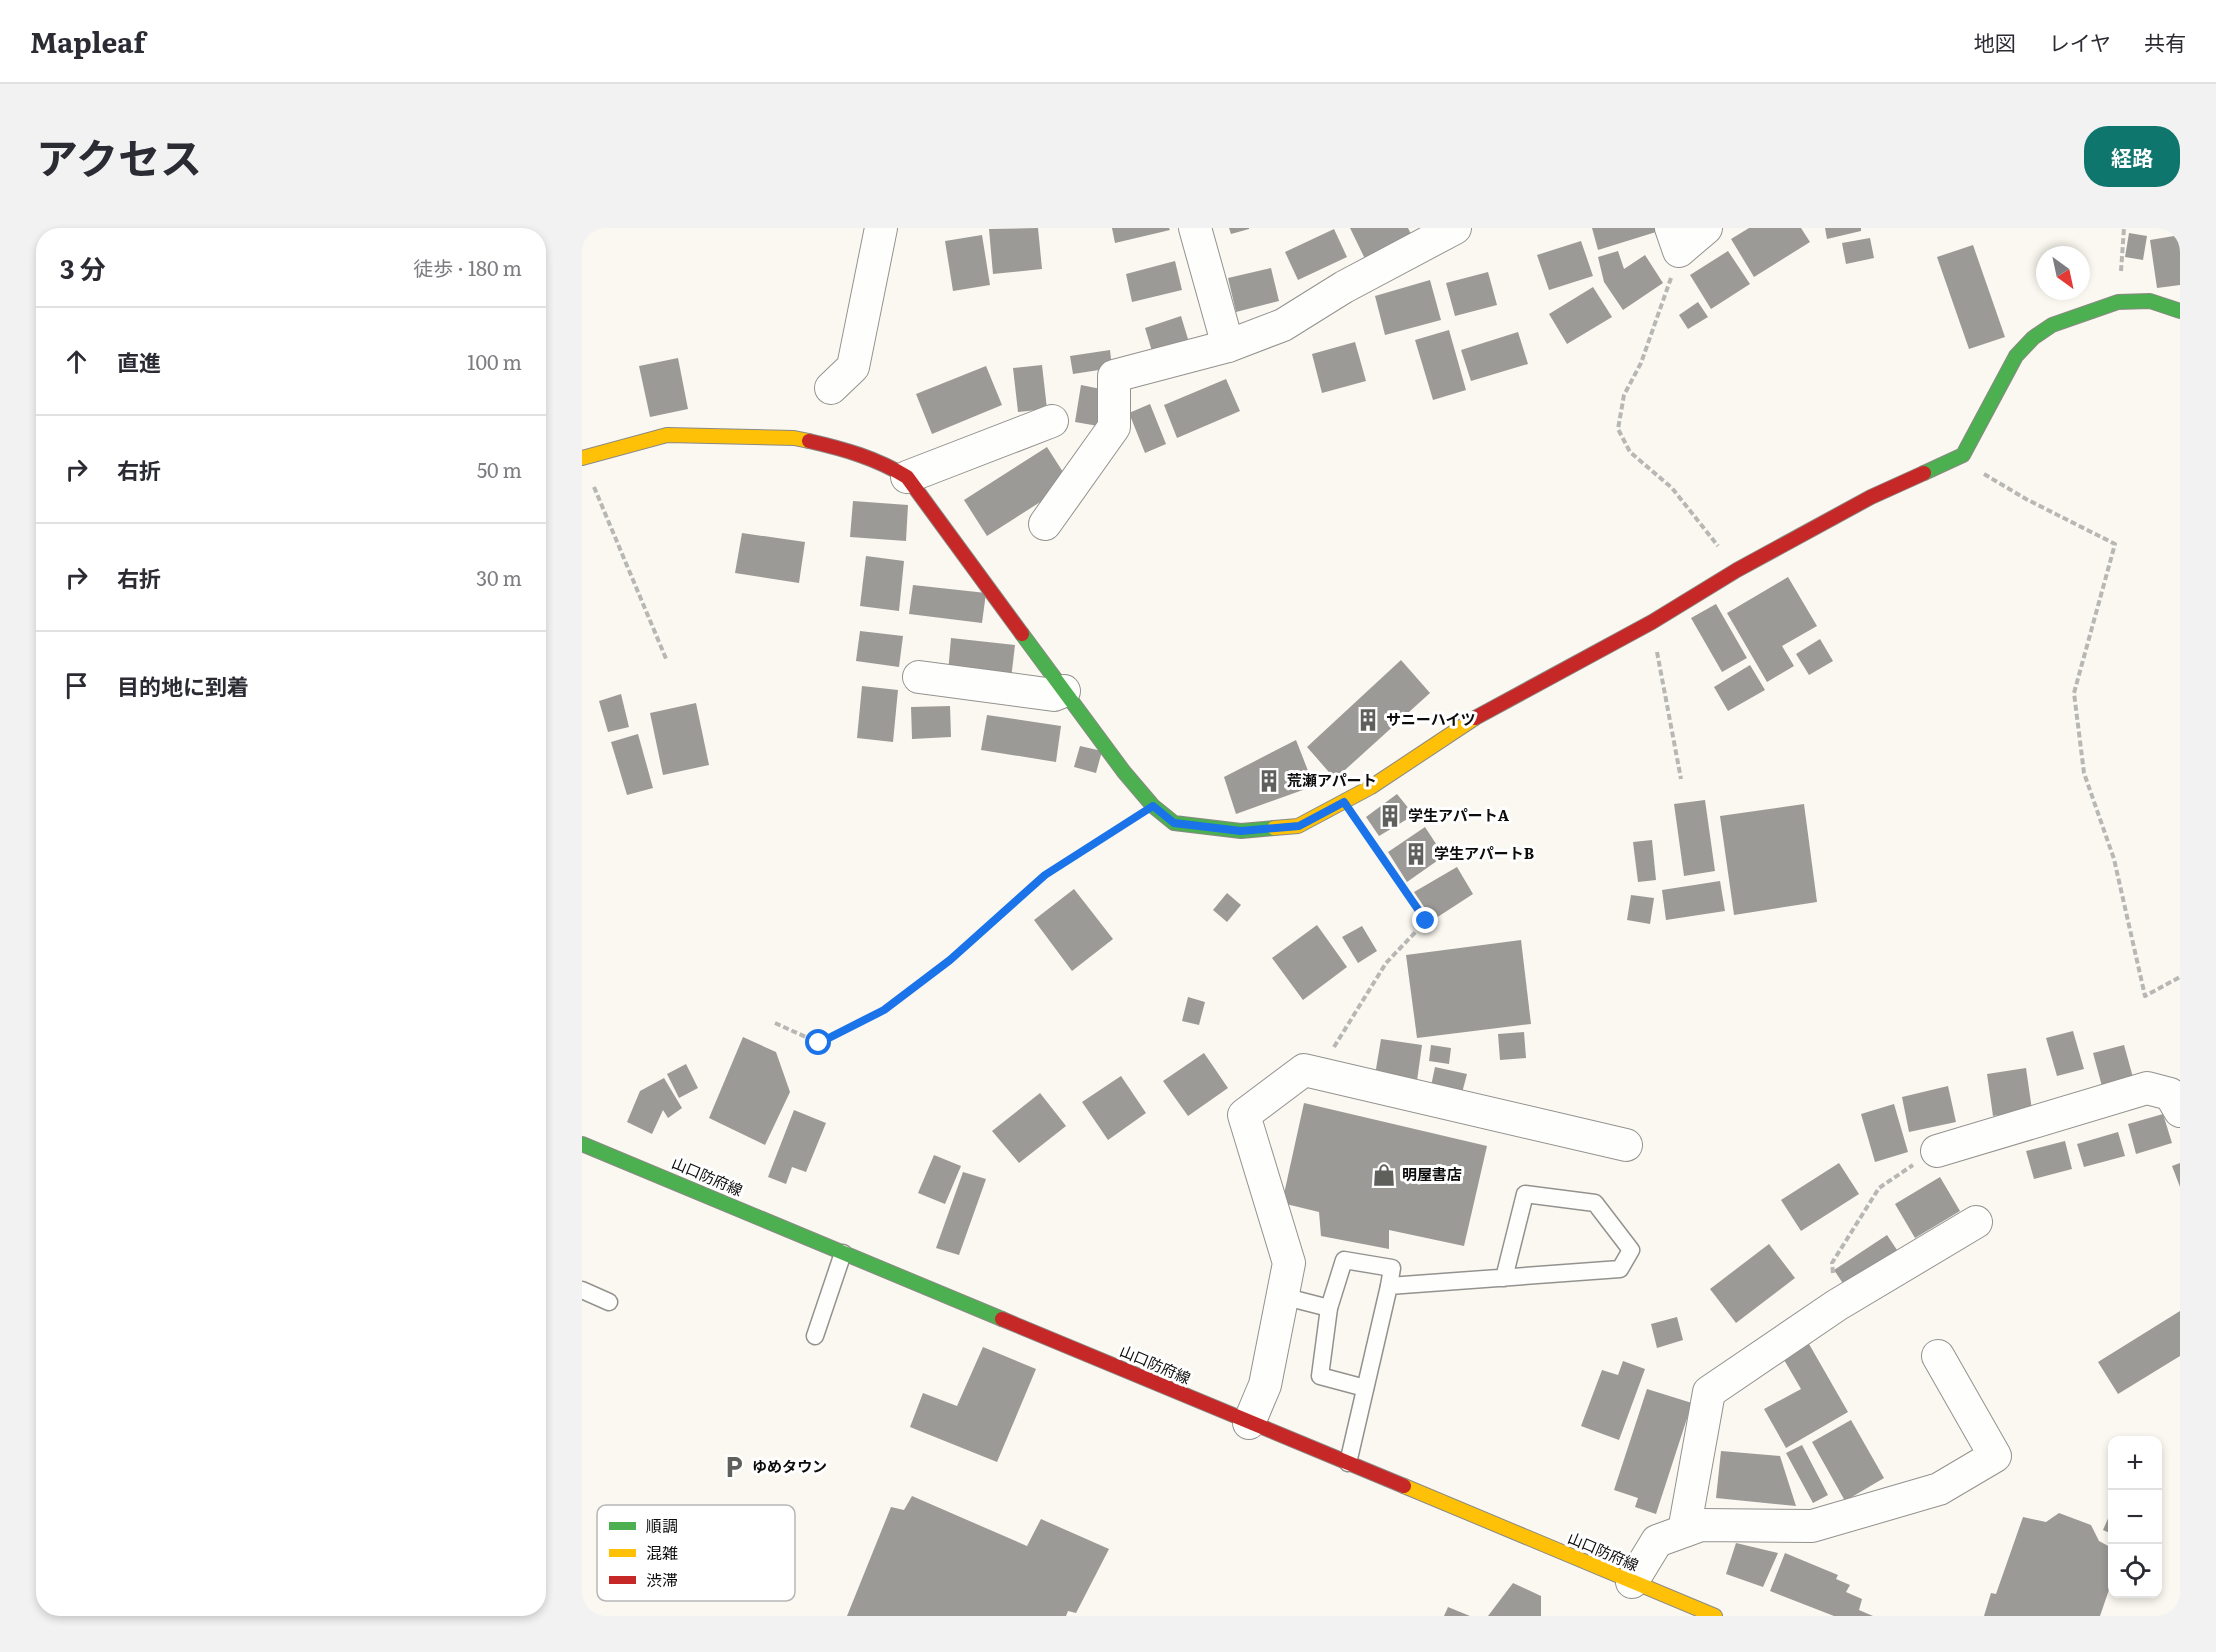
<!DOCTYPE html>
<html lang="ja">
<meta charset="utf-8">
<style>
:root{--surface:#fff;--page:#f2f2f3;--text:#2b2b33;--muted:#7c7c81;--line:#e1e1e2;--accent:#0f766e}
body{margin:0;font-family:Literata,"Noto Sans JP",serif;background:var(--page);color:var(--text)}
.controls{position:absolute;right:18px;bottom:18px;display:grid;overflow:hidden;border-radius:12px;box-shadow:0 3px 9px #0003}
.controls button{width:54px;height:54px;display:grid;place-items:center;padding:0;border:0;border-bottom:2px solid var(--line);background:var(--surface);color:var(--text);font:30px sans-serif}
.compass{position:absolute;left:1454px;top:18px;width:54px;height:54px;border-radius:50%;background:var(--surface);box-shadow:0 3px 9px #0003;rotate:147deg}
.stop{position:absolute;width:18px;height:18px;margin:-14px;border:4px solid #1a73e8;border-radius:50%;background:#fff}
.stop.end{background:#1a73e8;border-color:#fff;box-shadow:0 2px 6px #0008}
.list{margin:0;padding:0;list-style:none}
h2{display:flex;justify-content:space-between;align-items:center;height:78px;margin:0;padding:0 24px;font-size:26px}
h2 small{font-size:20px;font-weight:400;color:var(--muted)}
.list li{display:grid;grid-template-columns:39px 1fr auto;gap:18px;align-items:center;box-sizing:border-box;height:108px;padding:0 24px;border-top:2px solid var(--line)}
.list b{display:block;font-size:22px;white-space:nowrap}
.list em{font-size:20px;font-style:normal;color:var(--muted)}
.icon{flex:none;width:33px;height:33px;fill:none;stroke:currentColor;stroke-width:2;stroke-linecap:round;stroke-linejoin:round}
.map{position:relative;flex:none;width:1598px;height:1388px;overflow:hidden;border-radius:24px}
header{display:flex;align-items:center;gap:36px;box-sizing:border-box;height:84px;padding:0 30px;background:var(--surface);border-bottom:2px solid var(--line)}
header strong{font-size:28px}
nav{display:flex;gap:33px;margin-inline-start:auto;font-size:21px}
.intro{display:flex;align-items:center;justify-content:space-between;box-sizing:border-box;height:144px;padding:0 36px}
h1{margin:0;font-size:42px}
.button{padding:15px 27px;border-radius:24px;background:var(--accent);color:#fff;font-size:21px;font-weight:700}
main{display:flex;gap:36px;padding:0 36px}
aside{flex:1;background:var(--surface);border-radius:24px;box-shadow:0 3px 9px #0003}
.map>svg:first-child{display:block}
.building{fill:#9c9a96}
.lines{fill:none;stroke-linecap:round;stroke-linejoin:round}
.lane-casing{stroke:#93928f;stroke-width:19}
.street-casing{stroke:#93928f;stroke-width:34}
.fast-casing{stroke:#8a8985;stroke-width:16}
.slow-casing{stroke:#8a8985;stroke-width:16}
.jam-casing{stroke:#8a8985;stroke-width:16}
.path{stroke:#b7b7b5;stroke-width:4;stroke-dasharray:6 3;stroke-linecap:butt}
.lane{stroke:#fefefd;stroke-width:16}
.street{stroke:#fefefd;stroke-width:32}
.fast{stroke:#4caf50;stroke-width:14}
.slow{stroke:#ffc107;stroke-width:14}
.jam{stroke:#c62828;stroke-width:14}
.route{stroke:#1a73e8;stroke-width:8}
.labels{text-anchor:middle;stroke-width:6;stroke-linejoin:round;paint-order:stroke}
.poi-label{font-size:15px;font-weight:bold;fill:#0c0c0c;stroke:#fff;text-anchor:start}
.street-label{font-size:15px;fill:#0c0c0c;stroke:#fff}
.key{fill:#fff;stroke:#b6b6b6;stroke-width:1.5}
.key-label{font-size:16px;fill:#0c0c0c}
</style>
<header>
<strong>Mapleaf</strong>
<nav><a>地図</a><a>レイヤ</a><a>共有</a></nav>
</header>
<div class="intro"><h1>アクセス</h1><a class="button">経路</a></div>
<main>
<aside>
<h2>3 分<small>徒歩 · 180 m</small></h2>
<ul class="list">
<li><svg class="icon" aria-label="ahead" viewBox="0 0 24 24"><path d="M12 20V5M6 11l6-6 6 6"/></svg><div><b>直進</b></div><em>100 m</em></li>
<li><svg class="icon" aria-label="right" viewBox="0 0 24 24"><path d="M7 20v-9h11M14 6l5 5-5 5"/></svg><div><b>右折</b></div><em>50 m</em></li>
<li><svg class="icon" aria-label="right" viewBox="0 0 24 24"><path d="M7 20v-9h11M14 6l5 5-5 5"/></svg><div><b>右折</b></div><em>30 m</em></li>
<li><svg class="icon" aria-label="arrive" viewBox="0 0 24 24"><path d="M6 21V4h12l-3 4 3 4H6"/></svg><div><b>目的地に到着</b></div></li>
</ul>
</aside>
<div class="map">
<svg width="1598" height="1388" viewBox="0 0 1598 1388">
<rect width="100%" height="100%" fill="#faf8f0"/>
<!-- building -->
<g class="building">
<path d="M 456,0 L 460,41 L 411,46 L 407,1 Z"/>
<path d="M 530,0 L 587,0 L 588,2 L 533,15 Z"/>
<path d="M 647,0 L 667,0 L 667,1 L 649,6 Z"/>
<path d="M 768,0 L 826,0 L 831,10 L 784,33 Z"/>
<path d="M 1010,0 L 1072,0 L 1074,4 L 1016,22 Z"/>
<path d="M 1167,0 L 1219,0 L 1228,14 L 1172,49 L 1149,11 Z"/>
<path d="M 1243,0 L 1279,0 L 1279,3 L 1245,11 Z"/>
<path d="M 752,1 L 765,29 L 716,52 L 703,24 Z"/>
<path d="M 1547,5 L 1565,8 L 1561,32 L 1543,29 Z"/>
<path d="M 400,7 L 408,57 L 371,63 L 363,13 Z"/>
<path d="M 1598,7 L 1598,57 L 1575,60 L 1568,12 Z"/>
<path d="M 1288,10 L 1292,30 L 1264,36 L 1260,15 Z"/>
<path d="M 999,13 L 1011,48 L 967,62 L 955,27 Z"/>
<path d="M 1391,17 L 1423,109 L 1387,121 L 1355,29 Z"/>
<path d="M 1036,23 L 1042,41 L 1063,27 L 1081,55 L 1041,82 L 1022,54 L 1016,29 Z"/>
<path d="M 1146,23 L 1168,56 L 1129,81 L 1108,47 Z"/>
<path d="M 593,33 L 600,62 L 550,74 L 544,46 Z"/>
<path d="M 689,40 L 697,73 L 654,84 L 646,50 Z"/>
<path d="M 906,44 L 915,77 L 873,88 L 864,55 Z"/>
<path d="M 848,52 L 859,92 L 803,107 L 793,68 Z"/>
<path d="M 1011,59 L 1030,89 L 985,116 L 967,86 Z"/>
<path d="M 1116,74 L 1126,89 L 1106,101 L 1097,87 Z"/>
<path d="M 599,88 L 609,121 L 573,133 L 563,100 Z"/>
<path d="M 867,102 L 884,162 L 851,172 L 833,112 Z"/>
<path d="M 936,104 L 946,136 L 889,153 L 879,122 Z"/>
<path d="M 773,114 L 784,153 L 740,165 L 730,126 Z"/>
<path d="M 528,122 L 530,140 L 491,146 L 488,128 Z"/>
<path d="M 96,130 L 106,181 L 68,189 L 57,138 Z"/>
<path d="M 460,137 L 465,181 L 436,184 L 431,140 Z"/>
<path d="M 404,138 L 420,177 L 350,206 L 334,166 Z"/>
<path d="M 644,151 L 658,183 L 595,210 L 582,177 Z"/>
<path d="M 499,157 L 529,163 L 522,199 L 493,194 Z"/>
<path d="M 568,176 L 584,216 L 563,225 L 547,185 Z"/>
<path d="M 465,219 L 488,255 L 405,308 L 382,272 Z"/>
<path d="M 271,273 L 326,277 L 324,313 L 268,309 Z"/>
<path d="M 160,305 L 223,314 L 217,355 L 153,345 Z"/>
<path d="M 284,328 L 322,333 L 317,383 L 278,378 Z"/>
<path d="M 1206,349 L 1235,398 L 1200,418 L 1212,438 L 1185,454 L 1145,385 Z"/>
<path d="M 331,357 L 404,365 L 400,395 L 327,386 Z"/>
<path d="M 1134,376 L 1165,430 L 1140,444 L 1109,390 Z"/>
<path d="M 278,403 L 321,408 L 317,439 L 274,433 Z"/>
<path d="M 369,410 L 433,417 L 429,451 L 366,445 Z"/>
<path d="M 1238,411 L 1251,433 L 1227,447 L 1214,426 Z"/>
<path d="M 819,432 L 848,465 L 753,551 L 725,519 Z"/>
<path d="M 1168,437 L 1183,462 L 1146,483 L 1132,459 Z"/>
<path d="M 280,458 L 316,462 L 311,514 L 275,510 Z"/>
<path d="M 39,466 L 47,499 L 26,504 L 17,473 Z"/>
<path d="M 114,475 L 127,537 L 81,547 L 68,485 Z"/>
<path d="M 368,478 L 369,509 L 330,511 L 329,479 Z"/>
<path d="M 405,487 L 479,498 L 474,534 L 399,522 Z"/>
<path d="M 56,506 L 71,560 L 45,567 L 29,514 Z"/>
<path d="M 714,512 L 732,558 L 654,586 L 642,549 Z"/>
<path d="M 498,518 L 520,523 L 514,545 L 492,539 Z"/>
<path d="M 815,566 L 832,587 L 797,608 L 784,589 Z"/>
<path d="M 1123,572 L 1133,643 L 1102,648 L 1092,576 Z"/>
<path d="M 1222,576 L 1235,674 L 1152,687 L 1138,588 Z"/>
<path d="M 843,599 L 862,628 L 825,654 L 806,624 Z"/>
<path d="M 1070,612 L 1074,652 L 1056,654 L 1051,614 Z"/>
<path d="M 875,639 L 891,666 L 851,692 L 832,664 Z"/>
<path d="M 1138,653 L 1143,683 L 1084,692 L 1080,662 Z"/>
<path d="M 492,661 L 531,711 L 490,743 L 452,692 Z"/>
<path d="M 645,665 L 659,677 L 645,694 L 631,682 Z"/>
<path d="M 1049,667 L 1072,670 L 1068,696 L 1045,692 Z"/>
<path d="M 735,697 L 765,739 L 721,772 L 690,730 Z"/>
<path d="M 780,698 L 795,723 L 776,735 L 760,709 Z"/>
<path d="M 939,712 L 949,796 L 835,810 L 824,727 Z"/>
<path d="M 606,769 L 623,774 L 617,797 L 600,793 Z"/>
<path d="M 1491,803 L 1502,841 L 1475,848 L 1464,810 Z"/>
<path d="M 942,804 L 944,830 L 918,832 L 916,806 Z"/>
<path d="M 161,809 L 194,824 L 208,864 L 183,917 L 127,890 Z"/>
<path d="M 799,811 L 840,817 L 835,853 L 793,847 Z"/>
<path d="M 849,817 L 869,820 L 867,836 L 847,833 Z"/>
<path d="M 1542,817 L 1552,853 L 1521,862 L 1511,825 Z"/>
<path d="M 622,825 L 646,860 L 606,888 L 581,853 Z"/>
<path d="M 104,836 L 116,860 L 97,870 L 85,846 Z"/>
<path d="M 853,839 L 885,846 L 880,865 L 849,858 Z"/>
<path d="M 1444,840 L 1450,882 L 1411,888 L 1405,846 Z"/>
<path d="M 539,848 L 564,885 L 526,912 L 500,874 Z"/>
<path d="M 82,850 L 100,880 L 86,890 L 81,882 L 70,906 L 45,894 L 58,863 Z"/>
<path d="M 1366,858 L 1374,894 L 1327,904 L 1320,869 Z"/>
<path d="M 458,865 L 484,898 L 437,935 L 410,903 Z"/>
<path d="M 722,875 L 905,918 L 882,1018 L 807,1002 L 807,1021 L 739,1008 L 737,984 L 700,975 Z"/>
<path d="M 1312,876 L 1326,924 L 1293,934 L 1279,886 Z"/>
<path d="M 212,882 L 244,895 L 224,944 L 210,939 L 204,956 L 186,949 Z"/>
<path d="M 1581,886 L 1590,915 L 1554,926 L 1546,896 Z"/>
<path d="M 1536,904 L 1543,928 L 1502,939 L 1495,916 Z"/>
<path d="M 1483,913 L 1490,941 L 1452,951 L 1444,923 Z"/>
<path d="M 352,927 L 379,938 L 363,976 L 336,965 Z"/>
<path d="M 1257,935 L 1277,966 L 1219,1003 L 1199,972 Z"/>
<path d="M 1598,935 L 1598,959 L 1590,938 Z"/>
<path d="M 381,944 L 404,951 L 377,1027 L 354,1020 Z"/>
<path d="M 1358,949 L 1378,983 L 1333,1010 L 1313,976 Z"/>
<path d="M 1305,1007 L 1317,1025 L 1264,1060 L 1252,1042 Z"/>
<path d="M 1187,1016 L 1213,1050 L 1154,1095 L 1128,1061 Z"/>
<path d="M 1598,1083 L 1598,1128 L 1536,1166 L 1516,1134 Z"/>
<path d="M 1095,1089 L 1101,1112 L 1075,1120 L 1069,1096 Z"/>
<path d="M 1227,1116 L 1266,1184 L 1204,1220 L 1182,1181 L 1219,1161 L 1201,1130 Z"/>
<path d="M 401,1119 L 454,1141 L 415,1234 L 328,1199 L 341,1165 L 375,1178 Z"/>
<path d="M 1041,1133 L 1063,1141 L 1037,1212 L 999,1198 L 1020,1142 L 1036,1147 Z"/>
<path d="M 1065,1161 L 1110,1175 L 1074,1286 L 1053,1279 L 1056,1270 L 1032,1262 Z"/>
<path d="M 1269,1192 L 1302,1250 L 1263,1273 L 1230,1214 Z"/>
<path d="M 1220,1217 L 1246,1267 L 1231,1275 L 1204,1225 Z"/>
<path d="M 1139,1223 L 1198,1228 L 1214,1278 L 1134,1270 Z"/>
<path d="M 330,1268 L 445,1318 L 459,1291 L 527,1321 L 494,1385 L 486,1383 L 484,1388 L 265,1388 L 309,1279 L 322,1282 Z"/>
<path d="M 1477,1285 L 1509,1297 L 1517,1313 L 1530,1320 L 1530,1353 L 1518,1388 L 1402,1388 L 1409,1365 L 1414,1366 L 1441,1289 L 1464,1294 Z"/>
<path d="M 1528,1286 L 1530,1287 L 1530,1306 L 1521,1302 Z"/>
<path d="M 1154,1315 L 1196,1325 L 1181,1359 L 1144,1346 Z"/>
<path d="M 1203,1325 L 1256,1347 L 1254,1351 L 1268,1357 L 1264,1364 L 1280,1371 L 1277,1382 L 1291,1388 L 1252,1388 L 1188,1363 Z"/>
<path d="M 931,1355 L 959,1368 L 959,1388 L 906,1388 Z"/>
<path d="M 866,1379 L 888,1388 L 862,1388 Z"/>
</g>
<g class="lines">
<!-- lane casing -->
<g class="lane-casing">
<g id="lane">
<path d="M 0,1062 L 27,1074"/>
<path d="M 700,1068 L 747,1080"/>
<path d="M 233,1108 L 261,1025"/>
<path d="M 783,1160 L 738,1148 L 747,1080 L 762,1032 L 810,1040 L 807,1058"/>
<path d="M 766,1235 L 807,1058 L 1038,1041 L 1049,1022 L 1013,975 L 943,966 L 922,1050"/>
</g>
</g>
<!-- street casing -->
<g class="street-casing">
<g id="street">
<path d="M 613,0 L 646,118"/>
<path d="M 1089,0 L 1097,23 L 1124,0"/>
<path d="M 249,160 L 271,139 L 299,0"/>
<path d="M 325,249 L 470,193"/>
<path d="M 463,296 L 532,199 L 532,148 L 646,118 L 701,97 L 762,59 L 873,0"/>
<path d="M 337,449 L 472,467 L 482,463"/>
<path d="M 1355,923 L 1565,860 L 1588,866 L 1598,883"/>
<path d="M 667,1195 L 683,1157 L 707,1035 L 662,887 L 722,842 L 1044,917"/>
<path d="M 1102,1303 L 1127,1164 L 1255,1077 L 1394,994"/>
<path d="M 1050,1354 L 1075,1313 L 1119,1297 L 1230,1298 L 1357,1261 L 1413,1228 L 1356,1128"/>
</g>
</g>
<!-- fast casing -->
<g class="fast-casing">
<g id="fast">
<path d="M 1342,245 L 1381,227 L 1434,128 L 1451,110 L 1470,97 L 1536,74 L 1568,73 L 1598,83"/>
<path d="M 440,406 L 542,544 L 571,578 L 592,595 L 659,603 L 692,600"/>
<path d="M 0,916 L 420,1091"/>
</g>
</g>
<!-- slow casing -->
<g class="slow-casing">
<g id="slow">
<path d="M 0,230 L 85,207 L 212,210 L 227,213"/>
<path d="M 692,600 L 716,598 L 789,559 L 893,490"/>
<path d="M 822,1258 L 1133,1388"/>
</g>
</g>
<!-- jam casing -->
<g class="jam-casing">
<g id="jam">
<path d="M 227,213 C 262,221 294,230 325,249 L 440,406"/>
<path d="M 893,490 L 1070,394 L 1155,342 L 1289,269 L 1342,245"/>
<path d="M 420,1091 L 822,1258"/>
</g>
</g>
<!-- path -->
<g class="path">
<path d="M 1539,43 L 1542,0"/>
<path d="M 1089,50 L 1059,135 L 1042,167 L 1036,201 L 1048,224 L 1090,260 L 1136,318"/>
<path d="M 1402,246 L 1444,271 L 1533,316 L 1492,465 L 1502,545 L 1532,631 L 1563,768 L 1598,749"/>
<path d="M 12,259 L 85,433"/>
<path d="M 1075,424 L 1099,551"/>
<path d="M 193,795 L 237,815 L 302,782 L 368,732 L 463,647 L 545,595"/>
<path d="M 752,819 L 804,735 L 844,693 L 780,599"/>
<path d="M 1251,1045 L 1250,1035 L 1297,960 L 1331,937"/>
</g>
<!-- lane -->
<use href="#lane" class="lane"/>
<!-- street -->
<use href="#street" class="street"/>
<!-- fast -->
<use href="#fast" class="fast"/>
<!-- slow -->
<use href="#slow" class="slow"/>
<!-- jam -->
<use href="#jam" class="jam"/>
</g>
<g class="lines">
<!-- route -->
<path class="route" d="M 237,815 L 302,782 L 368,732 L 463,647 L 571,578 L 592,595 L 659,603 L 717,598 L 762,574 L 844,693"/>
</g>
<!-- icons -->
<defs>
<g id="building-bare" transform="scale(1.8)"><path d="M-4-6H4V6H1V3H-1V6H-4ZM-2.5-4.3h1.7v1.8h-1.7ZM.8-4.3h1.7v1.8H.8ZM-2.5-1h1.7V.8h-1.7ZM.8-1h1.7V.8H.8Z" fill="#5f5f5c" stroke="#fff" stroke-width="2.5" paint-order="stroke"/></g>
<g id="shop-bare" transform="scale(1.8)"><path d="M-5-2.5h2.3a2.7 3.5 0 0 1 5.4 0H5L5.5 6h-11ZM-1.5-2.5h3a1.5 2.3 0 0 0-3 0Z" fill="#5f5f5c" stroke="#fff" stroke-width="2.5" paint-order="stroke"/></g>
<g id="parking-bare" transform="scale(1.8)"><path d="M-3.5-5.5H1a3.5 3.5 0 0 1 0 7H-1V5.5H-3.5ZM-1-3.4V-.6H.8a1.4 1.4 0 0 0 0-2.8Z" fill="#5f5f5c" stroke="#fff" stroke-width="2.5" paint-order="stroke"/></g>
</defs>
<g fill-rule="evenodd">
<use href="#building-bare" x="786" y="492"/>
<use href="#building-bare" x="687" y="553"/>
<use href="#building-bare" x="808" y="588"/>
<use href="#building-bare" x="834" y="626"/>
<use href="#shop-bare" x="802" y="947"/>
<use href="#parking-bare" x="152" y="1239"/>
</g>
<g class="labels">
<!-- poi labels -->
<g class="poi-label">
<text x="804" y="497">サニーハイツ</text>
<text x="705" y="558">荒瀬アパート</text>
<text x="826" y="593">学生アパートA</text>
<text x="852" y="631">学生アパートB</text>
<text x="820" y="952">明屋書店</text>
<text x="170" y="1244">ゆめタウン</text>
</g>
<!-- street labels -->
<g class="street-label">
<text transform="translate(125 949) rotate(23)" y="5">山口防府線</text>
<text transform="translate(573 1137) rotate(23)" y="5">山口防府線</text>
<text transform="translate(1021 1324) rotate(23)" y="5">山口防府線</text>
</g>
</g>
<!-- legend -->
<rect x="15" y="1277" width="198" height="96" rx="9" class="key"/>
<rect x="27" y="1294" width="27" height="8" fill="#4caf50"/>
<rect x="27" y="1321" width="27" height="8" fill="#ffc107"/>
<rect x="27" y="1348" width="27" height="8" fill="#c62828"/>
<g class="key-label">
<text x="64" y="1304">順調</text>
<text x="64" y="1331">混雑</text>
<text x="64" y="1358">渋滞</text>
</g>
</svg>
<div class="controls">
<button>+</button>
<button>−</button>
<button><svg class="icon" aria-label="locate" viewBox="0 0 24 24"><circle cx="12" cy="12" r="6"/><path d="M12 2v4M12 18v4M2 12h4M18 12h4"/></svg></button>
</div>
<svg class="compass" viewBox="-18 -18 36 36"><path d="M0-13l5 13h-10z" fill="#e53935"/><path d="M0 13l5-13h-10z" fill="#7c7c81"/></svg>
<div class="stop" style="left:237px;top:815px"></div>
<div class="stop end" style="left:844px;top:693px"></div>
</div>
</main>
